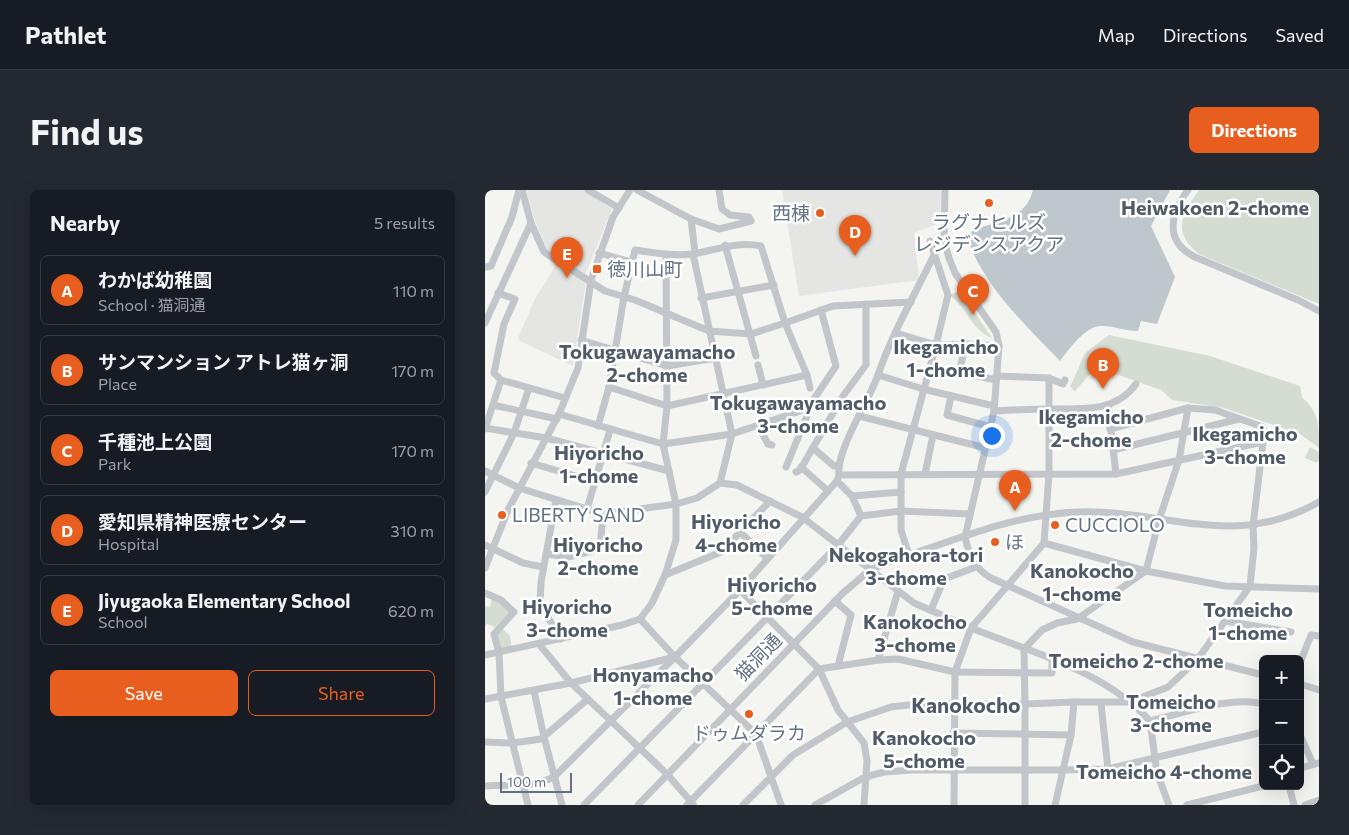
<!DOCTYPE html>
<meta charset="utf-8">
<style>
:root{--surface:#171b24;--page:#242831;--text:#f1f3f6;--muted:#9ea1a6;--line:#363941;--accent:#e75e1e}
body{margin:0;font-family:Commissioner,"Noto Sans JP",sans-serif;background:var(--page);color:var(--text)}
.controls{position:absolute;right:15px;bottom:15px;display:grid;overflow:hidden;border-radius:8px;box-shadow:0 5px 20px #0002}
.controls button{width:45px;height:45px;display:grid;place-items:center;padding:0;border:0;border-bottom:1px solid var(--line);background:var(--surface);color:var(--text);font:25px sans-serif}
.scale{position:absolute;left:15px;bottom:12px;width:72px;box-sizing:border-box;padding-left:5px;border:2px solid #637282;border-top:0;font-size:14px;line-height:18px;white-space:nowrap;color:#637282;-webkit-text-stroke:4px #fff;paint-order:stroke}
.you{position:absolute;left:506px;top:245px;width:18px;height:18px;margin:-12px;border:4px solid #fff;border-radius:50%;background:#1a73e8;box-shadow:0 0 0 8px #1a73e833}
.badge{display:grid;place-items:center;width:32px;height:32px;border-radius:50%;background:var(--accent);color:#fff;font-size:16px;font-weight:700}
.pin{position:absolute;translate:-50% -41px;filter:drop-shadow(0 1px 2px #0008)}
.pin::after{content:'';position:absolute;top:26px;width:18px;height:15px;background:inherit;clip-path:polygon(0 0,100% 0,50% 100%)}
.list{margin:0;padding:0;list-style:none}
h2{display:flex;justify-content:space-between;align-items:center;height:65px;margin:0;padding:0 20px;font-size:21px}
h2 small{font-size:16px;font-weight:400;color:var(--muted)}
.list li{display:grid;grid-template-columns:32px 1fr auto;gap:15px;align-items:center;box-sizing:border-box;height:70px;margin:0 10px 10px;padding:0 10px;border:1px solid var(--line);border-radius:8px}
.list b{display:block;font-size:19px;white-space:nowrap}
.list p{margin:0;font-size:16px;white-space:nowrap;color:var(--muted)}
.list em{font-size:16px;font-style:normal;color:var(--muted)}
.actions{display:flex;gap:10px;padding:15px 20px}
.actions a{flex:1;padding:11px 0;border:1px solid var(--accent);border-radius:8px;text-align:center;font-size:18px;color:var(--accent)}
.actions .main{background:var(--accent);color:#fff}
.icon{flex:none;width:28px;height:28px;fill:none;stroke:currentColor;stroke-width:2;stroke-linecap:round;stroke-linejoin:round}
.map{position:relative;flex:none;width:834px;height:615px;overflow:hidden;border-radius:8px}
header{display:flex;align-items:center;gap:30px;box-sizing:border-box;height:70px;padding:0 25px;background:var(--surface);border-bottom:1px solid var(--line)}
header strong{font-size:24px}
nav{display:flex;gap:28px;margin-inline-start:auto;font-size:18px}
.intro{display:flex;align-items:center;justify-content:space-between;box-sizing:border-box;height:120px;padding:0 30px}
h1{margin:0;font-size:35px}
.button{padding:12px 22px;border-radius:8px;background:var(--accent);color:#fff;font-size:18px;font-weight:700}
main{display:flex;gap:30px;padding:0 30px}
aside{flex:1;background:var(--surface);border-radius:8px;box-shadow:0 5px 20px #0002}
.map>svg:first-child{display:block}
.built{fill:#e5e6e4}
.green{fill:#d5dcd1}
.water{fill:#bdc7cc}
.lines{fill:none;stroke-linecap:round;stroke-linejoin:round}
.minor{stroke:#c2c5c9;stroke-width:7}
.poi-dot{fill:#e75e1e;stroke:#fff;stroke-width:2}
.labels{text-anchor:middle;stroke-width:5;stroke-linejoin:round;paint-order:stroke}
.poi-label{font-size:19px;fill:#637282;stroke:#fff;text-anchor:start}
.street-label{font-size:19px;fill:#637282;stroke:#fff}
.neighbourhood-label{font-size:20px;font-weight:bold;fill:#515b67;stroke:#fff}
.quarter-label{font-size:21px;font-weight:bold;fill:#515b67;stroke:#fff}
</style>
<header>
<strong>Pathlet</strong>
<nav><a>Map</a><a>Directions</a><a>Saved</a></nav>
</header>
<div class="intro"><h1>Find us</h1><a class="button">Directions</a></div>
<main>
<aside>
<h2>Nearby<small>5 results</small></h2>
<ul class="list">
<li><span class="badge">A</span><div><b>わかば幼稚園</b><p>School · 猫洞通</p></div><em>110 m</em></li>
<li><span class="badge">B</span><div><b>サンマンション アトレ猫ヶ洞</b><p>Place</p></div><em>170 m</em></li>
<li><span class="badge">C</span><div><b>千種池上公園</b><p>Park</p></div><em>170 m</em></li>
<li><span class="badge">D</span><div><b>愛知県精神医療センター</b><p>Hospital</p></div><em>310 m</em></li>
<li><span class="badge">E</span><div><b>Jiyugaoka Elementary School</b><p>School</p></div><em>620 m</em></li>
</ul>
<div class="actions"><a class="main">Save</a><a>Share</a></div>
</aside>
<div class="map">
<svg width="834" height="615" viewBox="0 0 834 615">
<rect width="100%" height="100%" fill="#f4f5f0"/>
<!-- built -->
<g class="built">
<path d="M 41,0 L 98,0 L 127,19 L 100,85 L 101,92 L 88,176 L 35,151 L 33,148 L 50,109 L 75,69 L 62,59 L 50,31 Z"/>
<path d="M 297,0 L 456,0 L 455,33 L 429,43 L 434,90 L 314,106 Z"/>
</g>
<!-- green -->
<g class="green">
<path d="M 714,0 L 834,0 L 834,114 L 714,64 C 686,42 697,24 714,0 Z"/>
<path d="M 475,101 L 507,148 C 485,139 483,118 464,105 Z"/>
<path d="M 624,145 L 725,166 L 815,196 L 817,207 C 834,223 834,233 834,258 L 815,244 L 739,218 L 687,210 L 676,200 L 611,177 L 590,201 L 585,197 L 600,163 Z"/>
<path d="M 825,257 L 834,262 L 834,271 L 830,272 L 820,268 Z"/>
<path d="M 7,407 L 26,421 L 10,437 L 2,434 L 0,436 L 0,416 L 5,417 Z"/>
<path d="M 16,437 L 25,446 L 27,459 L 17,461 L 11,441 Z"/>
</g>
<!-- water -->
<path class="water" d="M 548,0 L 685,0 L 666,36 L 690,87 L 672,134 L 656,131 L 653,141 C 640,141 629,136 617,136 C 601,135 584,159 575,171 C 540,135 501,98 483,51 L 487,41 C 512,30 540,31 548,0 Z"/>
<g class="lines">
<!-- minor -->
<g class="minor">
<path d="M 37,0 L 46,33 L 59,62 L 120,101 L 150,110 L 224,141 L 266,144 L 300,133 L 322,185 L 182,216 L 124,197"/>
<path d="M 103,0 L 134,18"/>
<path d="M 152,0 L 206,29 L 234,39 L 266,31 L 264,27 L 245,25 L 237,19 L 234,0"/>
<path d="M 460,0 L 459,50 L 464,68 L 470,83 L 511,142 L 514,156 L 509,221 L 480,347 C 484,365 489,378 506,388 L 648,452 L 778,485"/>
<path d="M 703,0 C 686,23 678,51 710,67 L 813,110 L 834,121"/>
<path d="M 206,29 L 210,63"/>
<path d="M 240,55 L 271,166"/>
<path d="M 114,63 L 146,72"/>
<path d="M 208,64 L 247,244 L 321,219"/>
<path d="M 0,77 L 6,76 L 27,27 L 34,0"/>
<path d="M 13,103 L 30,109 L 19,134 L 9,183 L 16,190 L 80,208"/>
<path d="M 216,108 L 289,95"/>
<path d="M 0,133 L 46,33"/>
<path d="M 411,143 L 451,155 L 463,105 L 445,51"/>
<path d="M 96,150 L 182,176 L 231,168"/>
<path d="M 481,154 L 514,156"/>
<path d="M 273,175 L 278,195"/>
<path d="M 322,185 L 325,198"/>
<path d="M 393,185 L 438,199 L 509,216"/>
<path d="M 511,186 L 564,188 L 578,194 L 580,190"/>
<path d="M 466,206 L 462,225 L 506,237"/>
<path d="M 8,215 L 72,229"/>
<path d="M 623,215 L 631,284"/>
<path d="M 509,221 C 528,220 548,219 567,219 C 598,219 631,222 651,194"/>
<path d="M 74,224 L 178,254 L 247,244 L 235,293"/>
<path d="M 374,226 L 501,258"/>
<path d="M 273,235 L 283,254 L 287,255"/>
<path d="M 113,236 L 124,197 L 139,107 L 150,60 C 170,63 188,66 208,64 C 231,60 252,51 276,56 L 300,133 L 348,116 L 426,112"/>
<path d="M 0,238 L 61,248 L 184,281"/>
<path d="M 0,239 L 16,190"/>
<path d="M 625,239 L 703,218 L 730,220 L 778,237 L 778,252"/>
<path d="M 328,258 L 349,276 L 353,275"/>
<path d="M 628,260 L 754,229"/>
<path d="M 46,273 L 111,292"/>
<path d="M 301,277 L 329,209 L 351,176 L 336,120"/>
<path d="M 316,277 L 343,301"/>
<path d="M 0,281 L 34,298 L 118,324 L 191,314 L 212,308 L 235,293 L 252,295 L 317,327 L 429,413 L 486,438 L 470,482 L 469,615"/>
<path d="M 311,282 L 315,280 L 358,206 L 381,175 L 381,114"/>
<path d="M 440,284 L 448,245"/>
<path d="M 354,285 C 351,260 384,211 393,185 C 407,144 429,106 448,67"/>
<path d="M 352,291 L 367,306 L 376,326"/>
<path d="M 0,302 L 29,243 L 44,198"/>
<path d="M 367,306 L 416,302"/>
<path d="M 71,310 L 56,392 L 55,414 L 76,449"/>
<path d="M 102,319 L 125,240"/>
<path d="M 255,342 L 282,368"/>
<path d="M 559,353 L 564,284 L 564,188"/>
<path d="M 0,355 L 38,373 L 58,377"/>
<path d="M 61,364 L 83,367 L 115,359 L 118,324"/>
<path d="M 424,365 L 416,340 L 416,284 L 451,155 L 481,154 L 474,182 L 511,190"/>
<path d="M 0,378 L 23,320 L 74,224 L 93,178 L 106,90 L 128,27 L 145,0"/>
<path d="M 180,385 L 236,362 L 285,311"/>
<path d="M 255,400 L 352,291 L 354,285 L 631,284 L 778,252 L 768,336 L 769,358 L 765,396 L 712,470 L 683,497 L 645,512 L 589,512 L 586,545 L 578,580 L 428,580 L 399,582 L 380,587 L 330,615"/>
<path d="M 0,403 L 16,410 L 29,422 L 9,444 L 14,463 L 16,507 L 43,615"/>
<path d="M 350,411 L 366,425 L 353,476"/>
<path d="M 446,420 L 459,389 L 491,377"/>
<path d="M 155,429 L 190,467"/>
<path d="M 740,431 L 806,442"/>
<path d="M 54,454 L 86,493 L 182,584"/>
<path d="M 0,465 L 137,435 L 155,429 L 167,413 L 180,385 L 191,350 L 191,314 L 178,254 L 182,216 L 181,65"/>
<path d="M 393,470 L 413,401"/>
<path d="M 815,473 L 826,445 L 834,446"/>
<path d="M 815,494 L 834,500"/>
<path d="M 49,501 L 59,547 L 77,615"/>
<path d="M 0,509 L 86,493 L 190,467"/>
<path d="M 589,512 L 540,514 L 539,459 L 557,440 L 572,433 L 592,429 L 661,381 L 674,330 L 694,270 L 703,218"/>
<path d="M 616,514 L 623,579"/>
<path d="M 665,531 C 619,480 548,463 486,438 L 559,353 L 661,381 L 740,396 L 834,399"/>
<path d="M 468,543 L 586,545"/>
<path d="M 815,545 L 828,574"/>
<path d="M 0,552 L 28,553 L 56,549 L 103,509"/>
<path d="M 815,578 L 834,573"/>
<path d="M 182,584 L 208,614"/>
<path d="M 0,596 C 25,594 47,598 69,587 L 190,467"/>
<path d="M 804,596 L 809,615"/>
<path d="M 99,615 L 320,389 L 353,355 L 376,326 L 416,321 L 485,324"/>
<path d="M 153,615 L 358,403 L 385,380 L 404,372 C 465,352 528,324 593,322 C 681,319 748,361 834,312"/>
<path d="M 202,615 L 334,479 L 393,470 L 413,469 L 470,482 L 567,483 L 567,469"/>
<path d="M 258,615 L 308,565 L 362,532 L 406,517 L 432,514 L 540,514 L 540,615"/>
<path d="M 296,615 L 271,544 L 190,467 L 255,400 L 334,479 L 353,520 L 379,553 L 382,571 L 379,615"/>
<path d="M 570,615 L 578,580 L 623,579 L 778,542"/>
<path d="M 684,615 L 672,583 L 665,531 C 696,524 747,505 778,514"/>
<path d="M 702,615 L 778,596"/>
<path d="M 820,615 L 834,610"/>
</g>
</g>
<!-- markers -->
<g class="poi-dot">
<circle cx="504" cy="13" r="5"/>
<circle cx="335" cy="23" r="5"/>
<rect x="107" y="74" width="10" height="10" rx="2.5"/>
<circle cx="17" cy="325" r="5"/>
<circle cx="570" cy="335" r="5"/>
<circle cx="510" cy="352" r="5"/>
<circle cx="264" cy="524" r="5"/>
</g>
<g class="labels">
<!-- poi labels -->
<g class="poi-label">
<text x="325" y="30" text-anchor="end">西棟</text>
<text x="504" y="39" text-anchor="middle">ラグナヒルズ<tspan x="504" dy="22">レジデンスアクア</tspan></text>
<text x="122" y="86">徳川山町</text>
<text x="27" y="332">LIBERTY SAND</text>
<text x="580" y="342">CUCCIOLO</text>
<text x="520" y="359">ほ</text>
<text x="264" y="550" text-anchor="middle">ドゥムダラカ</text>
</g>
<!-- street labels -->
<g class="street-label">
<text transform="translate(273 467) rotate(-46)" y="7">猫洞通</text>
</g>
<!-- neighbourhood labels -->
<g class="neighbourhood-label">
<text x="730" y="25">Heiwakoen 2-chome</text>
<text x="461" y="164">Ikegamicho<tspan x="461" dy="23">1-chome</tspan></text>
<text x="162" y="169">Tokugawayamacho<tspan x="162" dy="23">2-chome</tspan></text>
<text x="313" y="220">Tokugawayamacho<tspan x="313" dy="23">3-chome</tspan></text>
<text x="606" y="234">Ikegamicho<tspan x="606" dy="23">2-chome</tspan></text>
<text x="760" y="251">Ikegamicho<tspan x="760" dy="23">3-chome</tspan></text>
<text x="114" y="270">Hiyoricho<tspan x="114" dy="23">1-chome</tspan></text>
<text x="251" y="339">Hiyoricho<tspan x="251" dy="23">4-chome</tspan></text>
<text x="113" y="362">Hiyoricho<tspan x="113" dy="23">2-chome</tspan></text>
<text x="421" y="372">Nekogahora-tori<tspan x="421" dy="23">3-chome</tspan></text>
<text x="597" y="388">Kanokocho<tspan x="597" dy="23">1-chome</tspan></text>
<text x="287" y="402">Hiyoricho<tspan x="287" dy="23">5-chome</tspan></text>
<text x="82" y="424">Hiyoricho<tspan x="82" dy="23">3-chome</tspan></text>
<text x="763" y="427">Tomeicho<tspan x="763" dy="23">1-chome</tspan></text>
<text x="430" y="439">Kanokocho<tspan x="430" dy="23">3-chome</tspan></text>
<text x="651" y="478">Tomeicho 2-chome</text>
<text x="168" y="492">Honyamacho<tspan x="168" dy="23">1-chome</tspan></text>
<text x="686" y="519">Tomeicho<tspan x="686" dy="23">3-chome</tspan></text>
<text x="439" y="555">Kanokocho<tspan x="439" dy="23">5-chome</tspan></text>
<text x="679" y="589">Tomeicho 4-chome</text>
</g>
<!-- quarter labels -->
<g class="quarter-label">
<text x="481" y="523">Kanokocho</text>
</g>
</g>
</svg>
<div class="controls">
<button>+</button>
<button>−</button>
<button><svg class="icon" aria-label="locate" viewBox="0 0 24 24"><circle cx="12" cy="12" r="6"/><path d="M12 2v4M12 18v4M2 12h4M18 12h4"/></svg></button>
</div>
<div class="scale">100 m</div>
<div class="you"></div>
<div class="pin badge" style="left:530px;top:321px">A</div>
<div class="pin badge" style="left:618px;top:199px">B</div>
<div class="pin badge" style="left:488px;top:125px">C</div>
<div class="pin badge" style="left:370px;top:66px">D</div>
<div class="pin badge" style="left:82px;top:88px">E</div>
</div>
</main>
